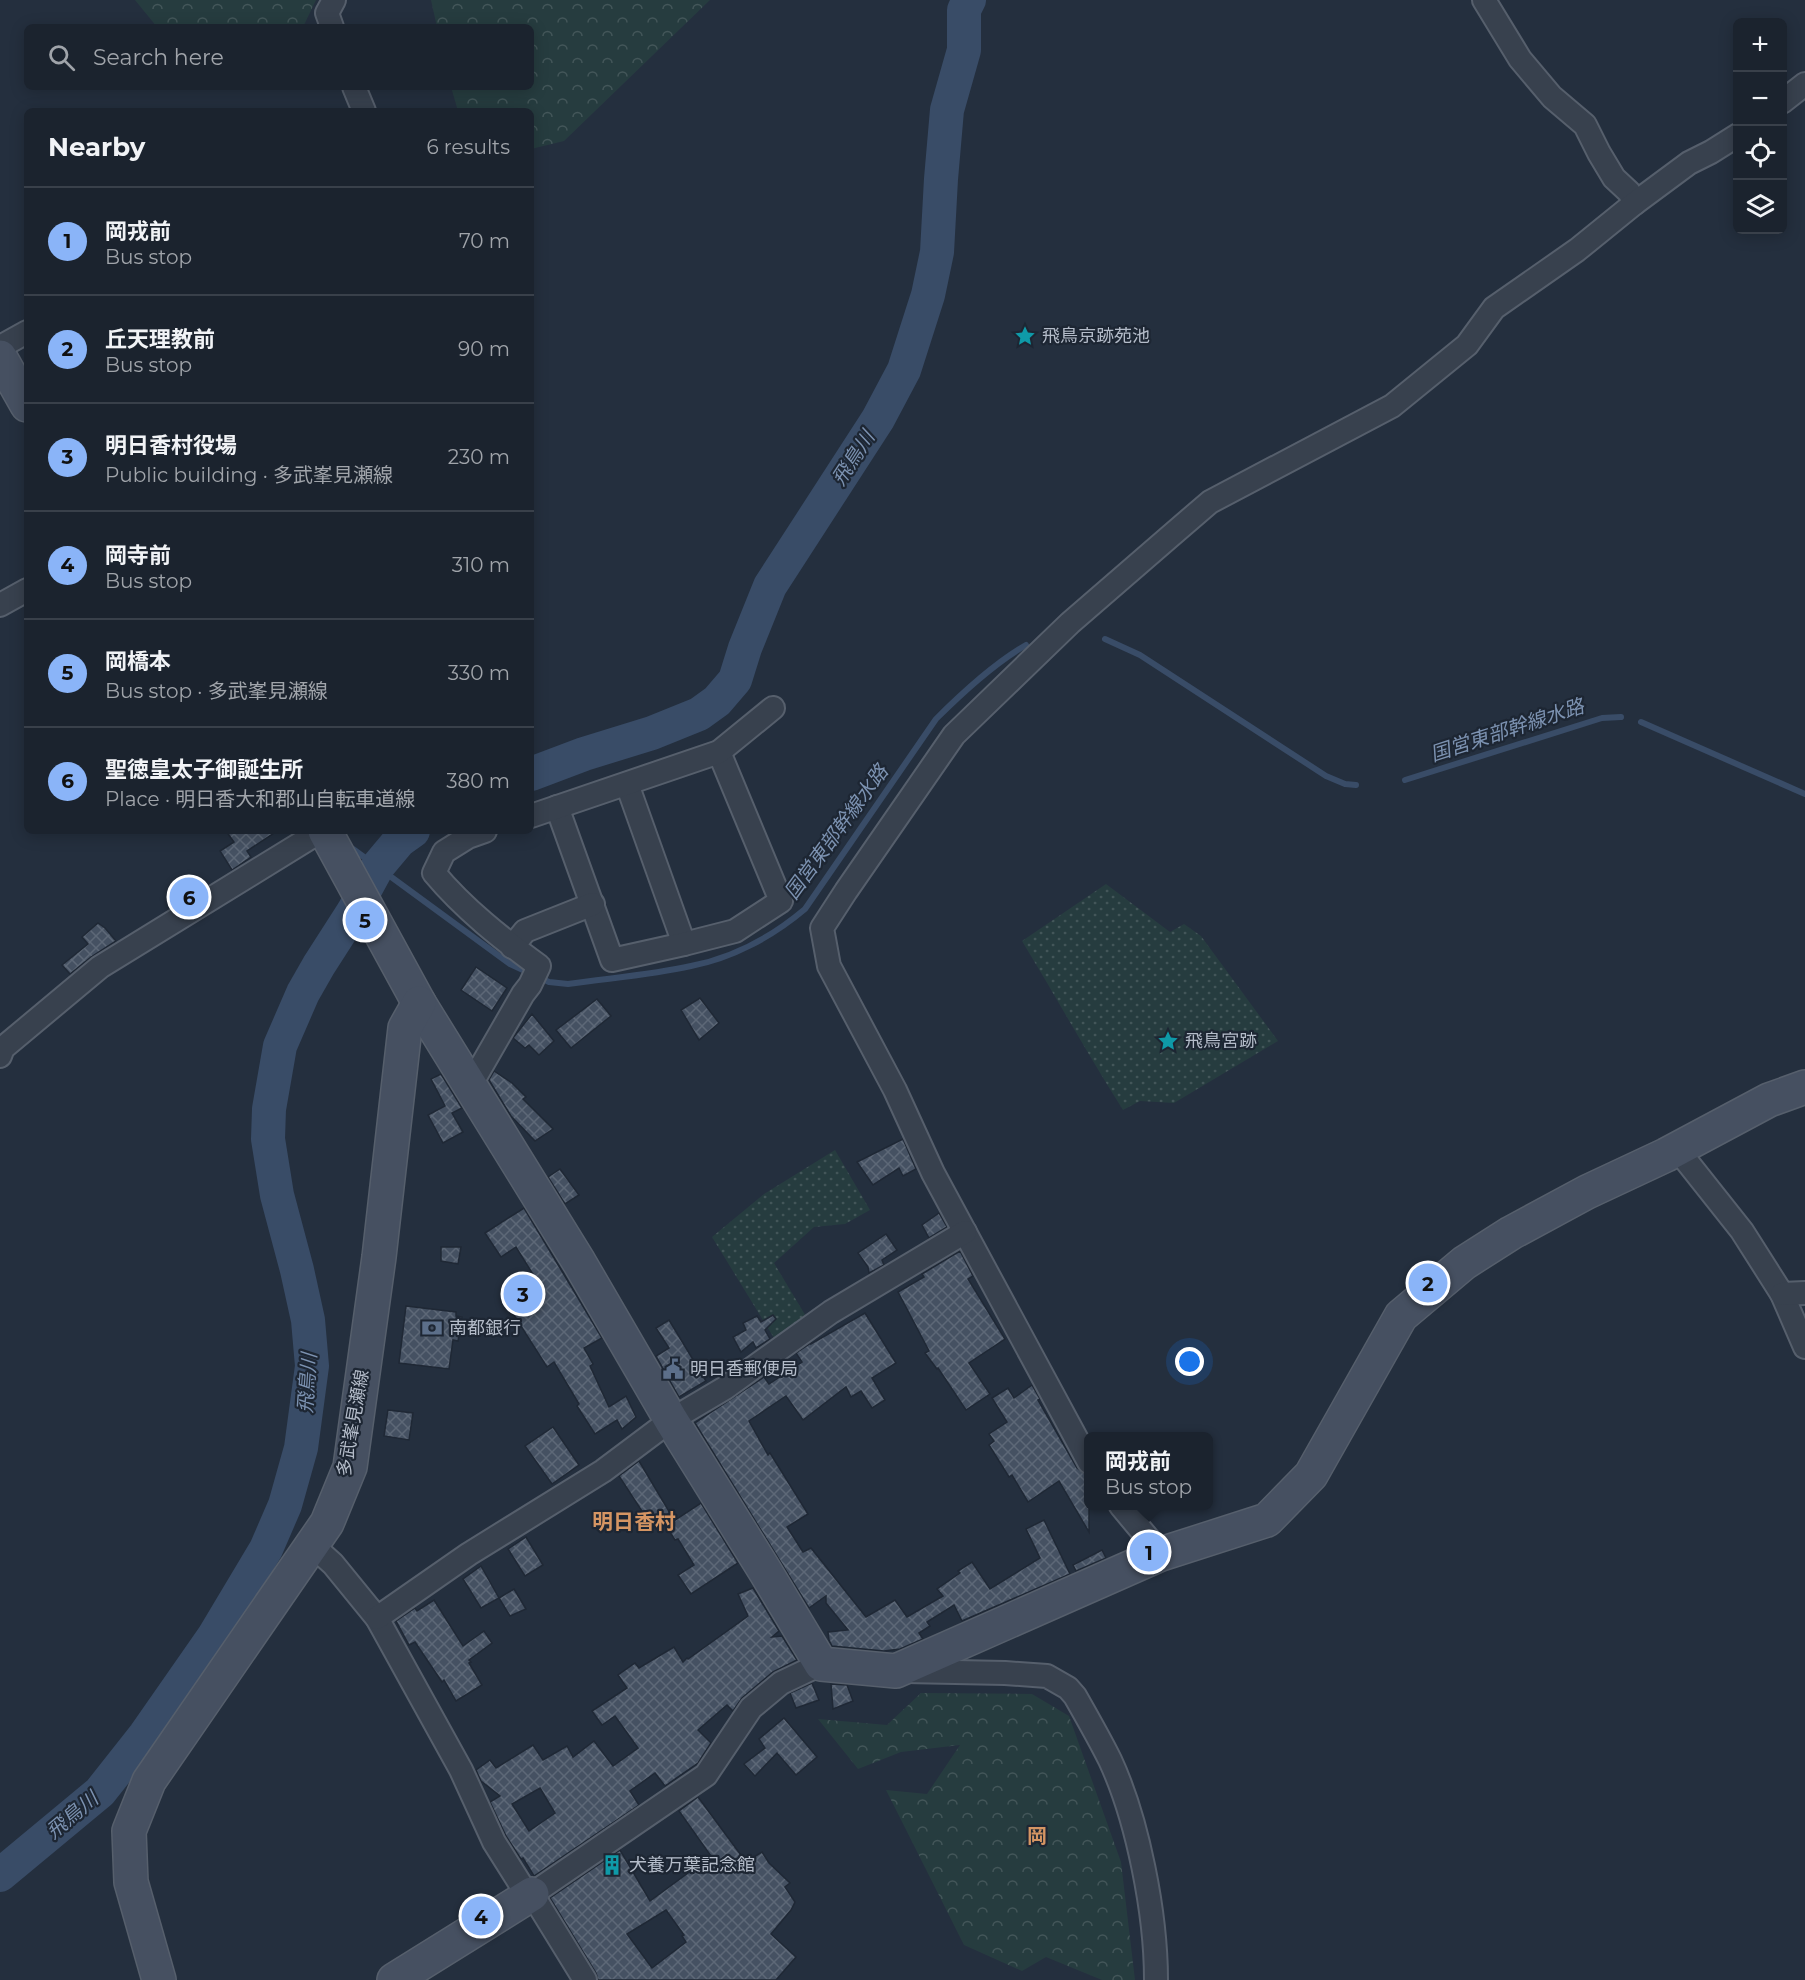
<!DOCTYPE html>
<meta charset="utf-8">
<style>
:root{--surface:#1b232e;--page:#282f3a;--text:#f1f3f6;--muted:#a0a4aa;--line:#39404a;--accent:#8ab4f8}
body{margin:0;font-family:Montserrat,"Noto Sans JP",sans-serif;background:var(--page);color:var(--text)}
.controls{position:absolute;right:18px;top:18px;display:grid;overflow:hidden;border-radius:9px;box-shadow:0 3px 15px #0003}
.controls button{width:54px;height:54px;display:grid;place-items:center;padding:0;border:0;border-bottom:2px solid var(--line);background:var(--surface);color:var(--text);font:30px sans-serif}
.you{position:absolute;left:1190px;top:1362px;width:21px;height:21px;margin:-15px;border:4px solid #fff;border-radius:50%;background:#1a73e8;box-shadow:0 0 0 9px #1a73e833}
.badge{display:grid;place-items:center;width:39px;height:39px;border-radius:50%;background:var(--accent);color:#111;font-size:20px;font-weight:700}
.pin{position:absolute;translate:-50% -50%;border:3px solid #fff;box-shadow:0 2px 6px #0006}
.popup{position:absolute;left:1084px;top:1432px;width:129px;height:78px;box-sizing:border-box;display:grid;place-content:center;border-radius:9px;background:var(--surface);filter:drop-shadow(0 2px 4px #0005);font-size:20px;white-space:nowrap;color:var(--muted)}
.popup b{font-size:22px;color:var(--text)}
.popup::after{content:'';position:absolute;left:50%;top:100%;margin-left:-12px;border:12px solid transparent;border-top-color:var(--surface)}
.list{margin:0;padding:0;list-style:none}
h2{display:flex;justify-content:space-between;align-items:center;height:78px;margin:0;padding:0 24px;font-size:26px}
h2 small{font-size:20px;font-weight:400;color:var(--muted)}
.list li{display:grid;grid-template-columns:39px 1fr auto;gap:18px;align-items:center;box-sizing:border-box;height:108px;padding:0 24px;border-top:2px solid var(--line)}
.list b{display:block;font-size:22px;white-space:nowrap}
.list p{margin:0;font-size:20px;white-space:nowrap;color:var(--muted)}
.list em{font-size:20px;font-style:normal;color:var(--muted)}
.icon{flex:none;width:33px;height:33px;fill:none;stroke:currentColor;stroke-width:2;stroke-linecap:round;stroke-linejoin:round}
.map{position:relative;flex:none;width:1805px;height:1980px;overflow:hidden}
.search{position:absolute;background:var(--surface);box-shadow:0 3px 15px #0003;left:24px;top:24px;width:510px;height:66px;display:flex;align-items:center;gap:15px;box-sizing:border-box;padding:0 21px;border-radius:9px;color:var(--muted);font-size:22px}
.panel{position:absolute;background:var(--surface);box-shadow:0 3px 15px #0003;left:24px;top:108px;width:510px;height:726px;border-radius:9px}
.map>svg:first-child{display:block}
.grass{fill:url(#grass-dots)}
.forest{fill:url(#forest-crowns)}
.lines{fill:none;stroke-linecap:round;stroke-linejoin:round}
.stream{stroke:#394c67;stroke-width:6}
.river{stroke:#394c67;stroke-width:34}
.building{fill:url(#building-cross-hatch);stroke:#1f2835;stroke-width:1.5;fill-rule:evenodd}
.street-casing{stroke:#565f6c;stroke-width:26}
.secondary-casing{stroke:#565f6c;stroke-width:36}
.street{stroke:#38414e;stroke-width:22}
.secondary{stroke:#465061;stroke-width:33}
.labels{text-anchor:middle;stroke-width:4.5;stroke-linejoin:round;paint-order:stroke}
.poi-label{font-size:18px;fill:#b4bcc9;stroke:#1d2633;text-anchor:start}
.street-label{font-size:18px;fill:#b4bcc9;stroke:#1d2633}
.water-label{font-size:20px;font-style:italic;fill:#7c92b1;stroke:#1d2633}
.neighbourhood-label{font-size:20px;font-weight:bold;fill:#d59563;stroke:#1d2633}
.quarter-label{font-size:21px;font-weight:bold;fill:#d59563;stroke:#1d2633}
</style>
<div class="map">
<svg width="1805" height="1980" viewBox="0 0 1805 1980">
<defs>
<pattern id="grass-dots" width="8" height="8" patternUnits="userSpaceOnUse" patternTransform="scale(1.5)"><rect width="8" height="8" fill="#263c3f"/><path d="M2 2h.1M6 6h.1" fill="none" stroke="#435659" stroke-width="1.8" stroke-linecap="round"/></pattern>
<pattern id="forest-crowns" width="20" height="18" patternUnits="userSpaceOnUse" patternTransform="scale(1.5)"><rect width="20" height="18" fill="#263c3f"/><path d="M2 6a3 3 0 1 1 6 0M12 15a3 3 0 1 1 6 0" fill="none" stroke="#435659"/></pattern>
<pattern id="building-cross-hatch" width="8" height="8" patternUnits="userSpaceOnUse" patternTransform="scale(1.5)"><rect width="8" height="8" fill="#455162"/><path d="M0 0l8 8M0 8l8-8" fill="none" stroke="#5d6877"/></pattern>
</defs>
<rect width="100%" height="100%" fill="#242f3e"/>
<!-- grass -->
<g class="grass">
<path d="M 1106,884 L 1170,932 L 1184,924 L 1201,936 L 1278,1041 L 1174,1103 L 1140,1101 L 1123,1110 C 1088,1055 1056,997 1022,941 Z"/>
<path d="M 835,1150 L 870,1210 L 845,1224 L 814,1227 L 774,1263 L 807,1318 L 774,1338 L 712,1237 L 764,1194 Z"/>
</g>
<!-- forest -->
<g class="forest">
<path d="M 135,0 L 316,0 L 303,27 L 157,27 Z"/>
<path d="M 431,0 L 710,0 L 564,141 L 531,149 L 531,111 L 458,111 L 451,87 L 531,87 L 531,27 L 437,27 Z"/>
<path d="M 921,1693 L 1032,1694 L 1069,1716 L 1121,1862 L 1135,1980 L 1102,1980 L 1046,1957 L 1022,1971 L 964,1945 L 886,1790 L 927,1794 L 960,1745 L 901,1752 L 858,1769 L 818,1719 L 887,1725 Z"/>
</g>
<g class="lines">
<!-- stream -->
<g class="stream">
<path d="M 1105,639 L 1140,655 L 1326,776 L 1345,784 L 1356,785"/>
<path d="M 1641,722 L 1805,794"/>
<path d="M 1405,780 L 1602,718 L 1621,717"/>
<path d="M 353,849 L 510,964 L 549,982 L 568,984 C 609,978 651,975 691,966 C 733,958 773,936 805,909 L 936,719 C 963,692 993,664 1026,645"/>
</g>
<!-- river -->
<g class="river">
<path d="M 531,774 L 584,754 L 652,733 L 699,714 L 717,701 L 735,680 L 745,648 L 770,586 L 878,419 L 904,370 L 928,295 L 937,252 L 941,179 L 947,110 L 964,50 L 964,10 L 969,0"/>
<path d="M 0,1875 L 100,1792 L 145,1735 L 214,1636 L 266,1549 L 285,1505 L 301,1448 L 312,1366 L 308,1320 L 297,1270 L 277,1195 L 268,1139 L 269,1109 L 280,1046 L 303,993 L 319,965 L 353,912 L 378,866 L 399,841 L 413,831"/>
</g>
</g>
<!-- building -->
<g class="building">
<path d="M 226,831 L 277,831 L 247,851 L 251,857 L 232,870 L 220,851 L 234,842 Z"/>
<path d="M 98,923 L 105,928 L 116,941 L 91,957 L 70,974 L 62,965 L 88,944 L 82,937 Z"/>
<path d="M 476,967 L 507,988 L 492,1011 L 461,990 Z"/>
<path d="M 700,998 L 719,1023 L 699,1040 L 681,1010 Z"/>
<path d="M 597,999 L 611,1016 L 571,1048 L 556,1030 Z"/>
<path d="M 532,1014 L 554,1041 L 539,1055 L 529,1045 L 525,1048 L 513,1038 Z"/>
<path d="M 494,1071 L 512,1083 L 526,1097 L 523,1099 L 553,1129 L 535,1141 L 511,1116 L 489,1080 Z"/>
<path d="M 441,1074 L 462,1108 L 452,1113 L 463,1132 L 443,1143 L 428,1115 L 445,1106 L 431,1079 Z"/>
<path d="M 903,1139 L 916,1169 L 903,1176 L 899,1168 L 873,1185 L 857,1162 Z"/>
<path d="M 560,1169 L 579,1195 L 565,1204 L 548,1177 Z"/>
<path d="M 524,1208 L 602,1338 L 584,1348 L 593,1364 L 590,1366 L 609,1407 L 626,1396 L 636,1417 L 622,1429 L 617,1420 L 595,1434 L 577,1406 L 579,1404 L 554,1362 L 547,1367 L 507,1304 L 539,1284 L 516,1247 L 501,1257 L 485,1233 Z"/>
<path d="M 939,1213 L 947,1227 L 929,1238 L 922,1225 Z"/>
<path d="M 886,1234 L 897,1250 L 882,1260 L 884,1265 L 869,1273 L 868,1267 L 858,1253 Z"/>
<path d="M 441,1247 L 461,1247 L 458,1264 L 441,1261 Z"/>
<path d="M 960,1251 L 973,1276 L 968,1279 L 1005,1339 L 969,1363 L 990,1394 L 966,1410 L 938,1368 L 937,1369 L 925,1353 L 929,1351 L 898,1292 L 924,1277 L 922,1274 Z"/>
<path d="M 406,1306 L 456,1312 L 456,1316 L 462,1317 L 458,1341 L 453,1340 L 449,1369 L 399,1363 Z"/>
<path d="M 865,1313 L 896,1363 L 872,1378 L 885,1400 L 872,1408 L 861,1391 L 851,1397 L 846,1387 L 803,1420 L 786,1396 L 749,1421 L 768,1455 L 770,1453 L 808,1514 L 787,1527 L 803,1552 L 811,1548 L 866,1617 L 895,1600 L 907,1617 L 943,1596 L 937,1589 L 960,1573 L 958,1571 L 972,1562 L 990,1589 L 1040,1558 L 1026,1529 L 1044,1520 L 1070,1574 L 962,1621 L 954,1605 L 927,1622 L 930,1626 L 919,1633 L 923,1639 L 900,1649 L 884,1651 L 832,1646 L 829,1640 L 828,1632 L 848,1630 L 826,1603 L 826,1596 L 809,1608 L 695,1423 L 764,1377 L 769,1384 L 802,1362 L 796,1353 L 811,1343 L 811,1344 Z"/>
<path d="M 773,1315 L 776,1319 L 765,1330 L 770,1339 L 756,1348 L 753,1342 L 741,1352 L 733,1337 L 746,1330 L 743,1323 L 757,1316 L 761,1322 Z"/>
<path d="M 669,1320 L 706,1381 L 679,1397 L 656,1356 L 669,1348 L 656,1328 Z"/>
<path d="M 1032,1385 L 1040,1399 L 1038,1400 L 1077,1468 L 1085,1474 L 1089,1481 L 1089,1532 L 1059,1481 L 1028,1502 L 1012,1475 L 1009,1477 L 989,1445 L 994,1441 L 989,1434 L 1007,1422 L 992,1398 L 1008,1388 L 1014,1398 Z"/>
<path d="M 388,1410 L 413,1413 L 409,1440 L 384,1436 Z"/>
<path d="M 553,1427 L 579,1465 L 552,1484 L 525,1446 Z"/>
<path d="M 639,1461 L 670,1513 L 651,1525 L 619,1476 Z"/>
<path d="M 701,1503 L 738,1563 L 691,1594 L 678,1575 L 694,1565 L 678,1539 L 675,1540 L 666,1526 Z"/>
<path d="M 526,1537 L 543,1565 L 525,1576 L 508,1549 Z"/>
<path d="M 1102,1550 L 1106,1558 L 1076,1571 L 1073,1565 Z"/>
<path d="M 481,1566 L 499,1598 L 481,1608 L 463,1579 Z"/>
<path d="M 753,1588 L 779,1631 L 772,1637 L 782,1636 L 797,1660 L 773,1672 L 742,1698 L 733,1711 L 727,1705 L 698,1730 L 711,1743 L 698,1763 L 665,1786 L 655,1773 L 630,1791 L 639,1805 L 534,1876 L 523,1858 L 521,1859 L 506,1836 L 490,1802 L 500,1796 L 481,1781 L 476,1770 L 490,1760 L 496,1768 L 533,1745 L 543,1760 L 567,1746 L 573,1757 L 594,1741 L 613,1766 L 638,1748 L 615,1716 L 602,1725 L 592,1711 L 627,1688 L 618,1675 L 635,1663 L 639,1668 L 674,1647 L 683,1662 L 687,1658 L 688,1659 L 748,1616 L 738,1594 ZM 540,1788 L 555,1813 L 529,1831 L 512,1804 Z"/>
<path d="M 514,1589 L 526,1609 L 510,1616 L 499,1598 Z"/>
<path d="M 434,1600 L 463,1646 L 484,1631 L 492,1643 L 469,1660 L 471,1662 L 469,1663 L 482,1685 L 456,1701 L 444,1680 L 442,1682 L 415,1642 L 409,1645 L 396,1621 L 415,1608 L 417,1611 Z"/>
<path d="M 812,1683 L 819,1700 L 796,1708 L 790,1693 Z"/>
<path d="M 831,1684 L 847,1685 L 853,1701 L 833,1709 Z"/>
<path d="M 784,1718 L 817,1757 L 796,1775 L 777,1753 L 755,1776 L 744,1764 L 765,1748 L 759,1739 Z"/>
<path d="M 698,1797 L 746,1862 L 762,1852 L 769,1863 L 790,1883 L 785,1887 L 795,1902 L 791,1910 L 771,1934 L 796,1957 L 776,1980 L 598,1980 L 596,1973 L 550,1898 L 620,1850 L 650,1901 L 711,1856 L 679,1811 ZM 666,1910 L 684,1935 L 682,1936 L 686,1942 L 652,1968 L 627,1934 Z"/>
</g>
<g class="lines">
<!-- street casing -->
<g class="street-casing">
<g id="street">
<path d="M 1484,0 L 1520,59 L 1552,97 L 1585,125 L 1599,153 L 1614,178 L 1629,192 L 1635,203"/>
<path d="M 332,27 L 327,13 L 334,0"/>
<path d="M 354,87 L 364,111"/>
<path d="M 1782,102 L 1805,84"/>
<path d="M 0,347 L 27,332"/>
<path d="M 0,605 L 27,590"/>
<path d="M 627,784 L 684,944"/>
<path d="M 557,807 L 612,960 L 684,944 L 735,931 L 781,901 L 719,752"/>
<path d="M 531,816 L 719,752 L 773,708"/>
<path d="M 512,947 L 525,931 L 593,904"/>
<path d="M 0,1056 L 3,1048 L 100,967 L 321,831"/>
<path d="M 470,1086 L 523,994 L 530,985 L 539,966 C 502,939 464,909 434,873 L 444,852 L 468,837 L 485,831"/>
<path d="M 1677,1149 L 1742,1231 L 1782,1294 L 1805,1347"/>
<path d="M 1782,1294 L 1805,1293"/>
<path d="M 1089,1462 L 933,1173 L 895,1090 L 829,966 L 822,928 L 846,891 L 954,735 L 1070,623 L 1167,539 L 1210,502 L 1392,406 L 1467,345 L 1494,308 L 1577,250 L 1635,203 L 1689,163 L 1711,152 L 1738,135"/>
<path d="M 1121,1506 L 1161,1554"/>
<path d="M 312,1545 L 333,1564 L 377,1618 L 461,1770 L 494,1842 L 528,1896"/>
<path d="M 377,1618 L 469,1554 L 603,1471 L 671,1420 L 725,1388 L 831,1312 L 965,1232"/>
<path d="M 905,1671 L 1005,1673 L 1047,1676 L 1068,1688 L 1075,1696 C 1087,1717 1099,1738 1110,1760 C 1138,1820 1156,1914 1156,1980"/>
<path d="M 585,1980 L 532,1894 L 706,1775 L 751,1708 L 781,1683 L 821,1664"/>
</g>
</g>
<!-- secondary casing -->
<g class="secondary-casing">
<g id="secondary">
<path d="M 0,357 L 27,405"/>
<path d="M 325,831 L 419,1003 L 579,1262 L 671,1420 L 765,1571 L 821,1664 L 896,1671 L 1161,1554 L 1267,1520 L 1311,1475 L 1401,1316 L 1464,1263 L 1511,1233 L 1587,1192 L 1666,1155 L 1769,1100 L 1805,1087"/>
<path d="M 159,1980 L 131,1882 L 129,1831 L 149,1781 L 327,1523 L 350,1467 L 379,1257 L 405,1028 L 419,1003"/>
<path d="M 394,1980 L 532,1894"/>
</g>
</g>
<!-- street -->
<use href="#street" class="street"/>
<!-- secondary -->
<use href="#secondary" class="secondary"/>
</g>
<!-- icons -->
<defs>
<g id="sight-bare" transform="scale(1.62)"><path d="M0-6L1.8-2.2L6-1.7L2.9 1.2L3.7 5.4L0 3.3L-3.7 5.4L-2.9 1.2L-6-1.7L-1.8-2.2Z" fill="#0f9aa8" stroke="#1d2633" stroke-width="2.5" paint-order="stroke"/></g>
<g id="bank-bare" transform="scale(1.62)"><path d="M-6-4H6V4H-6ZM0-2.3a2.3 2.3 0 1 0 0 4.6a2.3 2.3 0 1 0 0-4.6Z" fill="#5c6f8a" stroke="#1d2633" stroke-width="2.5" paint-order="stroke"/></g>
<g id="civic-bare" transform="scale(1.62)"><path d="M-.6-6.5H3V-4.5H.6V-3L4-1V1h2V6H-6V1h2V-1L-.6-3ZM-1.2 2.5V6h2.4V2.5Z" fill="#5c6f8a" stroke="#1d2633" stroke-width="2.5" paint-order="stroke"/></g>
<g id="building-bare" transform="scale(1.62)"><path d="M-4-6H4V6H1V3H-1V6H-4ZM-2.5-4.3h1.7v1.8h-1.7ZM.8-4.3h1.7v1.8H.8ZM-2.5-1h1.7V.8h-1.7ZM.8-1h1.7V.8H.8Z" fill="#0f9aa8" stroke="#1d2633" stroke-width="2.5" paint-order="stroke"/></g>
</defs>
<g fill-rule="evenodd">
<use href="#sight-bare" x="1025" y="336"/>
<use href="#sight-bare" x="1168" y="1041"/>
<use href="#bank-bare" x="432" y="1328"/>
<use href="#civic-bare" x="673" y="1369"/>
<use href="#building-bare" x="612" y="1865"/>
</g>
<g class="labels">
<!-- poi labels -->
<g class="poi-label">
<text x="1042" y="342">飛鳥京跡苑池</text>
<text x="1185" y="1047">飛鳥宮跡</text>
<text x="449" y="1334">南都銀行</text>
<text x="690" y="1375">明日香郵便局</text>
<text x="629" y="1871">犬養万葉記念館</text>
</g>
<!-- street labels -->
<g class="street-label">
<text transform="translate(353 1423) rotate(-80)" y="6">多武峯見瀬線</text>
</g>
<!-- water labels -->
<g class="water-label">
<text transform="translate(853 458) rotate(-57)" y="7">飛鳥川</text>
<text transform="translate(1507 730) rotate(-18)" y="7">国営東部幹線水路</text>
<text transform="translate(836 832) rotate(-54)" y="7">国営東部幹線水路</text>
<text transform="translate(307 1383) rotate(-86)" y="7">飛鳥川</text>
<text transform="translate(72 1815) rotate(-40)" y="7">飛鳥川</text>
</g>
<!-- neighbourhood labels -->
<g class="neighbourhood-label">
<text x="1037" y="1843">岡</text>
</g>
<!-- quarter labels -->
<g class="quarter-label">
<text x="634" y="1529">明日香村</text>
</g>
</g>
</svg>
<div class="controls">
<button>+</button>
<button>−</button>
<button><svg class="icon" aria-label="locate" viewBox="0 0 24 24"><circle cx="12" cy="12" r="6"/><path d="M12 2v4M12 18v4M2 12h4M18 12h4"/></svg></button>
<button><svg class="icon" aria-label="layers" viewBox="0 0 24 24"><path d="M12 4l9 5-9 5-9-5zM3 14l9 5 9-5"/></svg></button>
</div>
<div class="you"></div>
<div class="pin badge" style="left:1149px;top:1552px">1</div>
<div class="popup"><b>岡戎前</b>Bus stop</div>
<div class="pin badge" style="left:1428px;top:1283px">2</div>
<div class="pin badge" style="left:523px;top:1294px">3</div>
<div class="pin badge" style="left:481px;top:1916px">4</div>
<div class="pin badge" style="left:365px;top:920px">5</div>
<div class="pin badge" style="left:189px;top:897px">6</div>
<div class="search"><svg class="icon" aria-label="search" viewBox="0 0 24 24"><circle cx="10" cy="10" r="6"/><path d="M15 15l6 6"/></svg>Search here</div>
<section class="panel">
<h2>Nearby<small>6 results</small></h2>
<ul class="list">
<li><span class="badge">1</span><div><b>岡戎前</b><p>Bus stop</p></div><em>70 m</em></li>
<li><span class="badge">2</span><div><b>丘天理教前</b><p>Bus stop</p></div><em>90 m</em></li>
<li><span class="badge">3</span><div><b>明日香村役場</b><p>Public building · 多武峯見瀬線</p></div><em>230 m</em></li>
<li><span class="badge">4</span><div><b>岡寺前</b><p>Bus stop</p></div><em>310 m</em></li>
<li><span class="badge">5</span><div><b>岡橋本</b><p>Bus stop · 多武峯見瀬線</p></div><em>330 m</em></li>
<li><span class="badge">6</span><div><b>聖徳皇太子御誕生所</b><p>Place · 明日香大和郡山自転車道線</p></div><em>380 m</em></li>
</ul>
</section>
</div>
